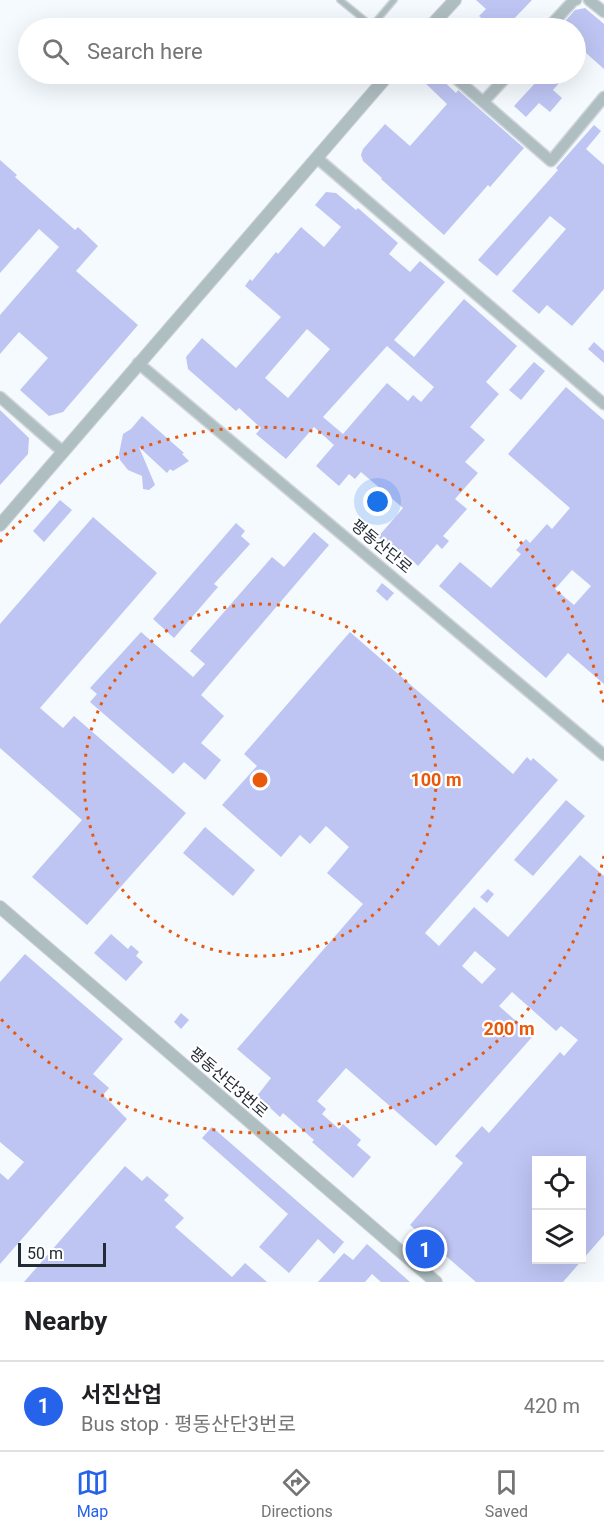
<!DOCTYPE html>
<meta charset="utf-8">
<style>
:root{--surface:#fff;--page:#f2f2f2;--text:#202124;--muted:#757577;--line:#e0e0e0;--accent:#2563eb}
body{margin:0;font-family:Roboto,"Noto Sans KR",sans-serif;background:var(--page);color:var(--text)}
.controls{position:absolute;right:18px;bottom:18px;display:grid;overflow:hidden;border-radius:0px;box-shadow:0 6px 24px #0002}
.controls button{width:54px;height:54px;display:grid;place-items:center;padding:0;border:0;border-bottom:2px solid var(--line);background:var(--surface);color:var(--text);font:30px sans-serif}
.scale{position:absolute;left:18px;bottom:15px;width:88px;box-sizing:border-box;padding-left:6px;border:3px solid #232c34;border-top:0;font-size:16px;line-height:21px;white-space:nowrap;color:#232c34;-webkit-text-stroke:4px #fff;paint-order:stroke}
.you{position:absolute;left:378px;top:502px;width:21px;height:21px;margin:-15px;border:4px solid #fff;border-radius:50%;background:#1a73e8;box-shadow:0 0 0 9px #1a73e833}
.badge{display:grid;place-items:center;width:39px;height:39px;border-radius:50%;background:var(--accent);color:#fff;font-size:20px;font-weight:700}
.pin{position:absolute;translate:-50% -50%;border:3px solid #fff;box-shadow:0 2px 6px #0006}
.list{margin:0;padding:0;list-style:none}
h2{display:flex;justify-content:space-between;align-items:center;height:78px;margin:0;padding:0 24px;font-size:26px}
h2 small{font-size:20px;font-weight:400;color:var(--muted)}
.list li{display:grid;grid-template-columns:39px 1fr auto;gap:18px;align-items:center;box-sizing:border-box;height:90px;padding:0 24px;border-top:2px solid var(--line)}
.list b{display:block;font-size:22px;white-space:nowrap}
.list p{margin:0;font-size:20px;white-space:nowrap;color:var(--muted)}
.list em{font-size:20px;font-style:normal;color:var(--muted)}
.icon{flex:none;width:33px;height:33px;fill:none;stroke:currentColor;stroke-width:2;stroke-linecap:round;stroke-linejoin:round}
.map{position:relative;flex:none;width:604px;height:1282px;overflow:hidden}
.search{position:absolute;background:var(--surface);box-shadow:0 6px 24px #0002;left:18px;right:18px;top:18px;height:66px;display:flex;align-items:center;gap:15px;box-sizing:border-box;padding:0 21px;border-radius:33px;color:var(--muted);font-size:22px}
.sheet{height:168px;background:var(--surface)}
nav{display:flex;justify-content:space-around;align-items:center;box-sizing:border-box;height:84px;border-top:2px solid var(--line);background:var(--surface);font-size:16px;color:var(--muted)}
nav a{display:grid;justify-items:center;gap:3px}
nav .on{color:var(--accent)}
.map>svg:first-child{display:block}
.building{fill:#bec5f3;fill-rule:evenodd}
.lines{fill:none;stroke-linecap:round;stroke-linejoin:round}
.service-casing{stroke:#cfd5da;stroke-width:8}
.minor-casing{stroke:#cfd5da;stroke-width:13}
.tertiary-casing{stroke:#cfd5da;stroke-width:14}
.service{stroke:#afbec1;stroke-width:5}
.minor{stroke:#afbec1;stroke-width:10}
.tertiary{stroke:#afbec1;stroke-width:12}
.ring{fill:none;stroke:#e8590c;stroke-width:3;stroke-dasharray:3 6}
.labels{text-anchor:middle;stroke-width:4.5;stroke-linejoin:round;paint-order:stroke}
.street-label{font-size:16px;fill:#232c34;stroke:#fff}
.centre{fill:#e8590c;stroke:#fff;stroke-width:3}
.ring-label{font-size:18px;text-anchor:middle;font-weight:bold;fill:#e8590c;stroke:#fff;stroke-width:4.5;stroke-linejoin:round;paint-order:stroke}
</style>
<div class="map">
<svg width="604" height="1282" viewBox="0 0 604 1282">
<rect width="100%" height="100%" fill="#f5fafe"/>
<!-- building -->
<g class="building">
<path d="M 476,0 L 532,0 L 505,28 L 493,28 L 479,16 L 486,9 Z"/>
<path d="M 585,8 L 604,24 L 604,69 L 576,44 L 576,28 L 559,28 L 575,10 Z"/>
<path d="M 428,74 L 436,74 L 456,93 L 458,90 L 524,148 L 490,187 L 488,185 L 444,235 L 381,179 L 382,178 L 363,161 L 361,155 L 363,149 L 385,124 L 410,146 L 447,104 L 422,80 Z"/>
<path d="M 533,74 L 567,74 L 553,90 L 562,98 L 550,112 L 539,103 L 526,117 L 514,106 L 539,79 Z"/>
<path d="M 594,125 L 601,131 L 586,149 L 604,165 L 604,289 L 572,326 L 547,305 L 539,314 L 512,291 L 566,229 L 550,216 L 497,276 L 478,260 L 558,170 L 556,168 Z"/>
<path d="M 0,160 L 17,175 L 15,177 L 75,230 L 78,227 L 98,246 L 76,271 L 138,325 L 63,412 L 49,416 L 20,390 L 48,358 L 19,332 L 0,354 L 0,315 L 59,247 L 39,229 L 0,273 Z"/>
<path d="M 326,192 L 336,193 L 356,210 L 358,208 L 398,243 L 389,254 L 410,272 L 420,261 L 445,282 L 394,340 L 414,357 L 464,299 L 517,346 L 486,382 L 499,394 L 470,427 L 485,440 L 465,462 L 478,473 L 455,499 L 467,509 L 443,536 L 449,541 L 442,549 L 437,544 L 418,566 L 414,562 L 410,566 L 378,537 L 403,508 L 361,472 L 355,479 L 349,474 L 339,486 L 316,466 L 334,445 L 314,427 L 286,459 L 256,434 L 261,428 L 239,408 L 236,411 L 188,369 L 186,357 L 202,338 L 236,368 L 281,317 L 245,286 L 250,279 L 252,281 L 276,252 L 278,254 L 301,227 L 324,247 L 341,227 L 315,205 ZM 307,329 L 330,349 L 288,398 L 265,378 ZM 387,346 L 434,387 L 421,402 L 413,395 L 408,401 L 387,383 L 343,434 L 323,417 Z"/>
<path d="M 594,342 L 604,351 L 604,363 L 588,349 Z"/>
<path d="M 534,362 L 545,371 L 521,400 L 509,390 Z"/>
<path d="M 566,387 L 604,420 L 604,684 L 568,653 L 546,678 L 439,586 L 460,562 L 491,588 L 521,554 L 516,550 L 526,539 L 530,543 L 547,524 L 552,529 L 570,508 L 508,454 ZM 572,570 L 591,586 L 574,605 L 555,589 Z"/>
<path d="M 0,410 L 29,438 L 28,454 L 0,485 Z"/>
<path d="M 142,416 L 184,453 L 182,454 L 189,461 L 173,471 L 170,469 L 167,473 L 139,447 L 155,485 L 149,490 L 143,489 L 142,476 L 128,470 L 120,460 L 119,454 L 123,434 L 131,429 Z"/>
<path d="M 60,500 L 72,510 L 44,542 L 33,531 Z"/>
<path d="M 93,517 L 157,573 L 40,708 L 63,728 L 74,716 L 186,813 L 87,925 L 32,877 L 82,820 L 0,748 L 0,624 Z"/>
<path d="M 236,523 L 245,531 L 241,536 L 250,544 L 214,584 L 218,587 L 174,638 L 153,619 Z"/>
<path d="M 314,532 L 329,545 L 201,695 L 224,716 L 201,743 L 221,760 L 205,780 L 184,762 L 173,774 L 90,702 L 97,694 L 90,688 L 141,632 L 193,677 L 205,664 L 190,651 L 272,557 L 284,567 Z"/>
<path d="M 382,583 L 394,593 L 387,601 L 376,591 Z"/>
<path d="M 350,632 L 513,774 L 527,757 L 531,761 L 533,758 L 558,780 L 425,933 L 439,946 L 474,907 L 508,937 L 580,855 L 604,876 L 604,1235 L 563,1282 L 476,1282 L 410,1225 L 463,1163 L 455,1156 L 482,1126 L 489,1133 L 560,1052 L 564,1056 L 578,1040 L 561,1026 L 556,1031 L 512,992 L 499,1006 L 533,1036 L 436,1146 L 346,1068 L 317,1101 L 326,1109 L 322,1114 L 339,1129 L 343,1124 L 361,1140 L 357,1145 L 371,1157 L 353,1178 L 312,1142 L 314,1140 L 283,1113 L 280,1117 L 257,1096 L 271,1078 L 237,1049 L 363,904 L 327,873 L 349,847 L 326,826 L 310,844 L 300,835 L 281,857 L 222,805 L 257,766 L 244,754 ZM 475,951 L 496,969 L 482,984 L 462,966 ZM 537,1161 L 582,1161 L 582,1260 L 537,1260 Z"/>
<path d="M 566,800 L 585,816 L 533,876 L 514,860 Z"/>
<path d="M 205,827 L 255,870 L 233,896 L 183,853 Z"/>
<path d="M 488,889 L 494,894 L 487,903 L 480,897 Z"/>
<path d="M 111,934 L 128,949 L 131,945 L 139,952 L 136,956 L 143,962 L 126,981 L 94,953 Z"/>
<path d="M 25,954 L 123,1039 L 93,1074 L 109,1088 L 103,1095 L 127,1119 L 0,1264 L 0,1173 L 8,1180 L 24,1162 L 0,1142 L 0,982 Z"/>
<path d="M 181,1013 L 189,1020 L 181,1029 L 174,1022 Z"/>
<path d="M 212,1127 L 344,1242 L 334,1254 L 318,1239 L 289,1273 L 259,1247 L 288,1214 L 202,1138 Z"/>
<path d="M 125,1166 L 142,1181 L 147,1176 L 169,1195 L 164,1200 L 184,1218 L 175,1227 L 232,1277 L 245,1263 L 267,1282 L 24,1282 Z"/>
<path d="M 367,1244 L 410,1282 L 381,1282 L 372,1274 L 365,1282 L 318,1282 L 344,1253 L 353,1260 Z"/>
</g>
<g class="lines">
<!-- service casing -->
<g class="service-casing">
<path id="service" d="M 340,0 L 372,26 L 394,0"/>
</g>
<!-- minor casing -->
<g class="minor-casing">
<g id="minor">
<path d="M 589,0 L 604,12"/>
<path d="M 548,28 L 574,0 L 576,0"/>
<path d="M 451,74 L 551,161 L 604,97"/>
<path d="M 484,101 L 509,74"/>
<path d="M 317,158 L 604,404"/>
<path d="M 138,363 L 604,755"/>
<path d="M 0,397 L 62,451"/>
</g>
</g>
<!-- tertiary casing -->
<g class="tertiary-casing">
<g id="tertiary">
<path d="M 429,28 L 455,0"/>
<path d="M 0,525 L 389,74"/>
<path d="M 0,907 L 436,1282"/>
</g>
</g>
<!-- service -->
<use href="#service" class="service"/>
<!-- minor -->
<use href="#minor" class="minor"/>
<!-- tertiary -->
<use href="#tertiary" class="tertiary"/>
</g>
<!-- distance rings -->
<g class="ring">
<circle cx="260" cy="780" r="176"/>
<path d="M604 856A352 352 0 0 1 0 1018M0 542A352 352 0 0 1 604 704"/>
</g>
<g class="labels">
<!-- street labels -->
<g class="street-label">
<text transform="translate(382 546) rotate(40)" y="6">평동산단로</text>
<text transform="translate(229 1082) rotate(41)" y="6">평동산단3번로</text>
</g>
</g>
<circle cx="260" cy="780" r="9" class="centre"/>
<g class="ring-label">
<text x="436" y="786">100 m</text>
<text x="509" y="1035">200 m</text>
</g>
</svg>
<div class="controls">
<button><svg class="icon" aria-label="locate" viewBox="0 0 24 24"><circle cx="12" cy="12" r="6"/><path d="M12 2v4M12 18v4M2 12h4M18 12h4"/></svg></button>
<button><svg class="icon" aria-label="layers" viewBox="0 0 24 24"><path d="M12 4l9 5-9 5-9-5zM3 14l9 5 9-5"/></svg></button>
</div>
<div class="scale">50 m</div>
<div class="you"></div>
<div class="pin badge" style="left:425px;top:1249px">1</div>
<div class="search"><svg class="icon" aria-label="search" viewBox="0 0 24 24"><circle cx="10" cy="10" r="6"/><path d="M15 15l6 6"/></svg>Search here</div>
</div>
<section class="sheet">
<h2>Nearby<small></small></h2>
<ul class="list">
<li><span class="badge">1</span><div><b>서진산업</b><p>Bus stop · 평동산단3번로</p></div><em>420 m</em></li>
</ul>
</section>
<nav>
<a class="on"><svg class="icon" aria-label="map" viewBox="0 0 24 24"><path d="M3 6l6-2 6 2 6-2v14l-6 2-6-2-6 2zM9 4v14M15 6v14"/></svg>Map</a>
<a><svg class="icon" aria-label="directions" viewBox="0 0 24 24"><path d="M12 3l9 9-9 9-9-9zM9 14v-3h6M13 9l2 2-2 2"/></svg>Directions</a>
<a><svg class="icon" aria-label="saved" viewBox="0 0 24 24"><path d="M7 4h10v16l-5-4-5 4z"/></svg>Saved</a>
</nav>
